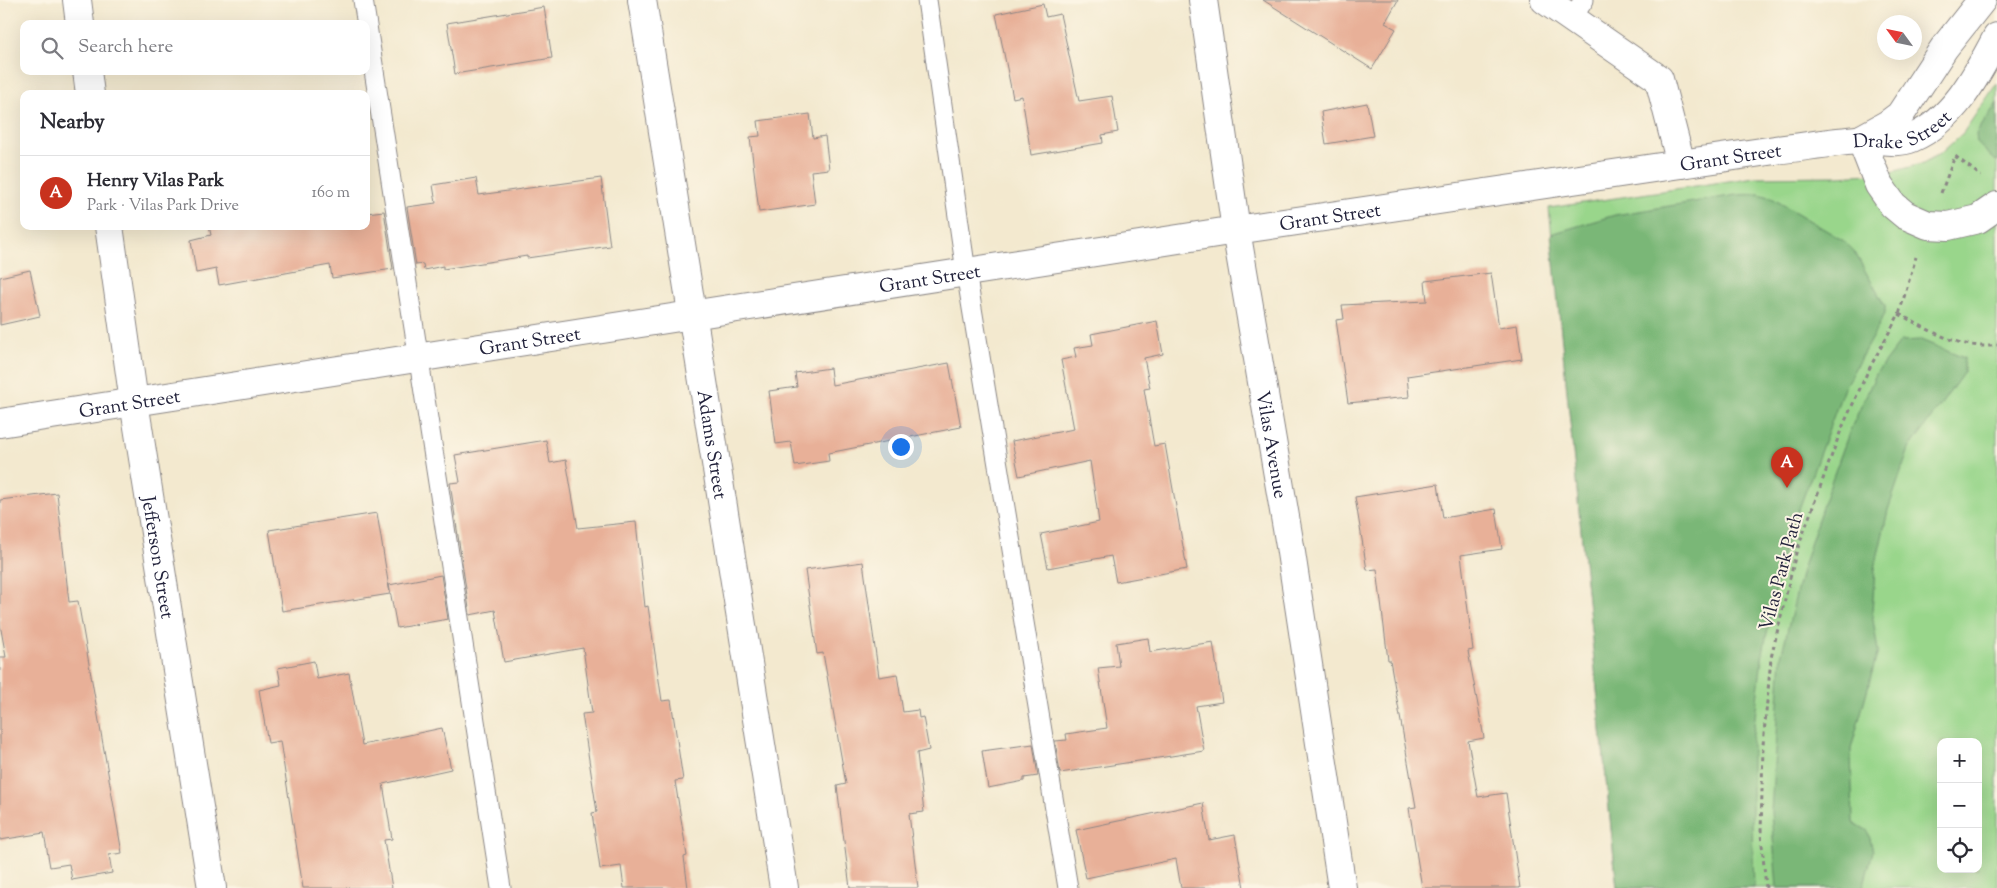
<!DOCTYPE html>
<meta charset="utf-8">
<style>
:root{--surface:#fff;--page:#f7f7f7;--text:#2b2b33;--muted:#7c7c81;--line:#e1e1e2;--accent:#c8321e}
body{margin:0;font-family:"Sorts Mill Goudy",serif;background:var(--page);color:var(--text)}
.controls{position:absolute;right:15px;bottom:15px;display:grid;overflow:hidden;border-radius:10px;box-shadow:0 5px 20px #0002}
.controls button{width:45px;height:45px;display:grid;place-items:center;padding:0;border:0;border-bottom:1px solid var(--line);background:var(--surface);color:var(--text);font:25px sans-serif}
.compass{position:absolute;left:1877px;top:15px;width:45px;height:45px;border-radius:50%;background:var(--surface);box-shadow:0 5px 20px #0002;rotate:303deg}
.you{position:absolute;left:900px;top:446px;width:18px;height:18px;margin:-12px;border:4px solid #fff;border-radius:50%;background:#1a73e8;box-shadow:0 0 0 8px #1a73e833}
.badge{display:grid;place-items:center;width:32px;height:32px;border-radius:50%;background:var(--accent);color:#fff;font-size:16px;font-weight:700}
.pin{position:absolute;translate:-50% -41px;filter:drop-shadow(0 1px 2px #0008)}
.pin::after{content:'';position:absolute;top:26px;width:18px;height:15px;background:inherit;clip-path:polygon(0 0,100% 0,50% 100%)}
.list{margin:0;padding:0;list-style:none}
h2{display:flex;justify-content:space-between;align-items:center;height:65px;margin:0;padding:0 20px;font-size:21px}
h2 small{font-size:16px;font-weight:400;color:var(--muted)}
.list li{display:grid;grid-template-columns:32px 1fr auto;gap:15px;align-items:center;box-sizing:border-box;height:75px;padding:0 20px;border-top:1px solid var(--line)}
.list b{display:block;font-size:19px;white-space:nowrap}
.list p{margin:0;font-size:16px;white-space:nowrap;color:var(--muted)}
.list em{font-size:16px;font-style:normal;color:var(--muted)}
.icon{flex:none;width:28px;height:28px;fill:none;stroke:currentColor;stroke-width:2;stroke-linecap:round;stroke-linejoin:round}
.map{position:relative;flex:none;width:1997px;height:888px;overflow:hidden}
.search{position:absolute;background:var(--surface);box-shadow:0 5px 20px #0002;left:20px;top:20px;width:350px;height:55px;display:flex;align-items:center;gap:12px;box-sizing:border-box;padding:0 18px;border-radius:10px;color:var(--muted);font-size:19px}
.panel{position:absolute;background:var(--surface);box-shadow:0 5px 20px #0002;left:20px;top:90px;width:350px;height:140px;border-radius:10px}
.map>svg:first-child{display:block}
.green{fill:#99d68b;stroke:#5e7c63;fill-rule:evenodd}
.forest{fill:#7ab777;stroke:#4e6c59}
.building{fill:#e8b098}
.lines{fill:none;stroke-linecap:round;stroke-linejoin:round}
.service-casing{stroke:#8a8685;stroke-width:21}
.minor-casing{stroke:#8a8685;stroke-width:30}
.path{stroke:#8a8685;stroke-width:3;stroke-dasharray:4 4;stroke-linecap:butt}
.service{stroke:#fff;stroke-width:19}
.minor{stroke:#fff;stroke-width:28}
.labels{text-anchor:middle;stroke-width:4;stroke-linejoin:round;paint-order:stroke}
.street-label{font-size:19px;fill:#22223b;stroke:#fcf5e5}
</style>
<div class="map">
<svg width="1997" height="888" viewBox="0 0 1997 888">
<rect width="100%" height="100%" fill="#fcf5e5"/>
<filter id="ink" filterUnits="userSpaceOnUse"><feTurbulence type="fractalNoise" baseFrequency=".02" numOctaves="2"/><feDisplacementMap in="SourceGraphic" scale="10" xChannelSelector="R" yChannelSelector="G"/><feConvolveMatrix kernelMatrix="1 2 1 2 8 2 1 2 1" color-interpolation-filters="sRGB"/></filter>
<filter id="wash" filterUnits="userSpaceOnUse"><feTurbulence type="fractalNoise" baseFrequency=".0096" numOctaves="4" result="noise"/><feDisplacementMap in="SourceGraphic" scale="20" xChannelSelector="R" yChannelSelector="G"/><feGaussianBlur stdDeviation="1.12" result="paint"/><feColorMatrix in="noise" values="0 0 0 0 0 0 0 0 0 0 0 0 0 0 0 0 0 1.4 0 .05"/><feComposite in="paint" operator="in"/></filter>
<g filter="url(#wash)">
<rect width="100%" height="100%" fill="#f3e9cf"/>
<!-- green -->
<path class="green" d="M 1997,83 L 1997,888 L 1617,888 L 1549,208 L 1755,177 L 1837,176 L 1888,173 L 1921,164 L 1941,153 L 1963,133 ZM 1941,742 L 1978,742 L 1978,869 L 1941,869 Z"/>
<!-- forest -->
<g class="forest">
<path d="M 1997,103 L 1997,162 L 1977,143 L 1976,134 Z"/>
<path d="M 1759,194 L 1770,197 L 1844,241 L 1854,251 L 1885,306 L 1885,314 L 1844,388 L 1783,552 L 1762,658 L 1752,743 L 1752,823 L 1754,888 L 1617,888 L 1551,234 L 1615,215 L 1736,195 Z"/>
<path d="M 1921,340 L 1964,358 L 1964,372 L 1909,449 L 1888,510 L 1875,569 L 1872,613 L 1878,651 L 1851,749 L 1853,822 L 1868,831 L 1873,851 L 1863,888 L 1777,888 L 1771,812 L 1781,657 L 1802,570 L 1822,507 L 1850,430 L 1877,372 L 1901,341 Z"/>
</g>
<g id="blocks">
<!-- building -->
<g class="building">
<path d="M 1263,0 L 1398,0 L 1385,23 L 1396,29 L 1372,69 Z"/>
<path d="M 1043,4 L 1046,17 L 1060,14 L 1079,101 L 1112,96 L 1118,132 L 1102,135 L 1103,143 L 1031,155 L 1022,96 L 1013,98 L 996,14 Z"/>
<path d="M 544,7 L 552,58 L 455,74 L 447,23 Z"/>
<path d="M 1367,103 L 1373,136 L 1326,144 L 1321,112 Z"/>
<path d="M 810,114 L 813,138 L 825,136 L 829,169 L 811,171 L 815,204 L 759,212 L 750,137 L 760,136 L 758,121 Z"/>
<path d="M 476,178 L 479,195 L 601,178 L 610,246 L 527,258 L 527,256 L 443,269 L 443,266 L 424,270 L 423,264 L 416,265 L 407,207 L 436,203 L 433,185 Z"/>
<path d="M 384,211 L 393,269 L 332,278 L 330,265 L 219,285 L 216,269 L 196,273 L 191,240 L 211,235 L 209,226 L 366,226 L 366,213 Z"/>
<path d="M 30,270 L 40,316 L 0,325 L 0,277 Z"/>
<path d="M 1491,273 L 1499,328 L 1517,325 L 1522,359 L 1407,376 L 1409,397 L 1348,403 L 1336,320 L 1344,319 L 1342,305 L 1427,301 L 1425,281 Z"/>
<path d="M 1157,321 L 1163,354 L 1144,358 L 1150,388 L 1144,389 L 1154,446 L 1165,444 L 1187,569 L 1116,582 L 1111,556 L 1048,568 L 1041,534 L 1099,522 L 1090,461 L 1019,476 L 1012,441 L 1074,429 L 1061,360 L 1076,357 L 1074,348 L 1093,345 L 1091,334 Z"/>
<path d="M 949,363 L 961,427 L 828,453 L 829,461 L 795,466 L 791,442 L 776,444 L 769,391 L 797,387 L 795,373 L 830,368 L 832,385 Z"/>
<path d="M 546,440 L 550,463 L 566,460 L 578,528 L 636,522 L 645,607 L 648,606 L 662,701 L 671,700 L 683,780 L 675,781 L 687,856 L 684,857 L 688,888 L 624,888 L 621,866 L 600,869 L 592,813 L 597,812 L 582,714 L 592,713 L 583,648 L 504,662 L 495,610 L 470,615 L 450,483 L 460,482 L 455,455 Z"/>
<path d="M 1438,484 L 1443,518 L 1496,509 L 1502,549 L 1461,555 L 1473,650 L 1468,651 L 1484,738 L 1468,741 L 1478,797 L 1506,793 L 1520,888 L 1422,888 L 1409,808 L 1416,807 L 1390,660 L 1388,660 L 1377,569 L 1367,570 L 1355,497 Z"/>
<path d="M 57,493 L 69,602 L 78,601 L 122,853 L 109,855 L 112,873 L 72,880 L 69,864 L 50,867 L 44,833 L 0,840 L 0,657 L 6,657 L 0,624 L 0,500 Z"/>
<path d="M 377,513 L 390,594 L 282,611 L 269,530 Z"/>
<path d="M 863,562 L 879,677 L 897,674 L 903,712 L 918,710 L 919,718 L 923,717 L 929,750 L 917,753 L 924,812 L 909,814 L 918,888 L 850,888 L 837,786 L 846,784 L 823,653 L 817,654 L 805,570 Z"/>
<path d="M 441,575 L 448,619 L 397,628 L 389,585 Z"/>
<path d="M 1148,638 L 1150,652 L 1213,642 L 1222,702 L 1196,706 L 1204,751 L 1060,773 L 1055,741 L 1067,740 L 1066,734 L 1107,728 L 1098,668 L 1119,666 L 1116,643 Z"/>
<path d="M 314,661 L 317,679 L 349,673 L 362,745 L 442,728 L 451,769 L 383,784 L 392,839 L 384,840 L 392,888 L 303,888 L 280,741 L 268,743 L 259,690 L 281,685 L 278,668 Z"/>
<path d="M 1033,744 L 1038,776 L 1024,778 L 1024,781 L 988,788 L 982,751 Z"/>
<path d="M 1203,803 L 1209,840 L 1235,835 L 1244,888 L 1181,888 L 1176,859 L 1086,878 L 1076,830 Z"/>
</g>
</g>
</g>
<g filter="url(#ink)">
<use href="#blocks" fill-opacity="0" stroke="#8a8685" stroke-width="1"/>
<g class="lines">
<!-- service casing -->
<g class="service-casing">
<g id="service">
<path d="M 363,0 L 501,888"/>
<path d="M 927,0 L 966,272 L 1068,888"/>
<path d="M 1572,18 L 1584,0"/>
</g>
</g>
<!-- minor casing -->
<g class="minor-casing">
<g id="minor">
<path d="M 77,0 L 80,24"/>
<path id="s1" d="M 642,0 L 784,888"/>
<path id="s2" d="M 1203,0 L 1236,230 L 1290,546 L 1342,888"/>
<path d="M 1545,0 L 1659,79 L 1681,164"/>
<path d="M 87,71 L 90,94"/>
<path d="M 1861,139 L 1879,185 L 1893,205 L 1905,215 L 1928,225 L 1948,226 L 1978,219 L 1997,206"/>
<path d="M 1861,139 L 1888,124 L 1900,115 L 1944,48 L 1982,0"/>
<path id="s3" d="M 109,226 L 134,402 L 212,888"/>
<path id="s4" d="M 0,423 L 1236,230 L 1775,150 C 1803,147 1831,142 1859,140 C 1877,138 1895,145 1912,138 C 1954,120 1977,75 1997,37"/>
</g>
</g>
<!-- path -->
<g class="path">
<path d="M 1941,193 L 1955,156 L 1981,176"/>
<path d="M 1899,314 C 1929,330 1962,351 1997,345"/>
<path d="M 1766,888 L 1761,834 L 1763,745 L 1771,658 L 1796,553 L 1841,430 L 1868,371 L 1899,314 L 1916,257"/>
</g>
<!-- service -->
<use href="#service" class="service"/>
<!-- minor -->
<use href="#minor" class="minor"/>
</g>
</g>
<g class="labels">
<!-- street labels -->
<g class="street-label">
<text dy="7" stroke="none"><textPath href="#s4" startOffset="1926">Drake Street</textPath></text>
<text dy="7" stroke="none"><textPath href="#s4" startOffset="1751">Grant Street</textPath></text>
<text dy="7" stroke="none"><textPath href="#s4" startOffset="1346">Grant Street</textPath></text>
<text dy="7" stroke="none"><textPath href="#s4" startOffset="941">Grant Street</textPath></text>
<text dy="7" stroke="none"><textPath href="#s4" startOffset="536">Grant Street</textPath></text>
<text dy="7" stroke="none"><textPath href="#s4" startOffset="131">Grant Street</textPath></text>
<text dy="7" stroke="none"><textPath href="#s1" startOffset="450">Adams Street</textPath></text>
<text dy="7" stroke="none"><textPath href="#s2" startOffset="450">Vilas Avenue</textPath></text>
<text dy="7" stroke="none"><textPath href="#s3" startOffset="335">Jefferson Street</textPath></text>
<text transform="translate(1780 571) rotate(-75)" y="7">Vilas Park Path</text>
</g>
</g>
</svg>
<div class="controls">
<button>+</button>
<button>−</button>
<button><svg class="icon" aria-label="locate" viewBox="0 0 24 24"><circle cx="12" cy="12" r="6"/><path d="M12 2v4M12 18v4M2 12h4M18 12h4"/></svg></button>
</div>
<svg class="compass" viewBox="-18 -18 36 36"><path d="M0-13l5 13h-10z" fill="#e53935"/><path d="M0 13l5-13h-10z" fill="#7c7c81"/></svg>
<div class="you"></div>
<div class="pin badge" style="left:1787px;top:488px">A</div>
<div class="search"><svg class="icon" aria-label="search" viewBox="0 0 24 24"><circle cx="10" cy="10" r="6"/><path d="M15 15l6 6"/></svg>Search here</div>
<section class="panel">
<h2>Nearby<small></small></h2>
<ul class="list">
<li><span class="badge">A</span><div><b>Henry Vilas Park</b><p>Park · Vilas Park Drive</p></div><em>160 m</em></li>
</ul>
</section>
</div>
